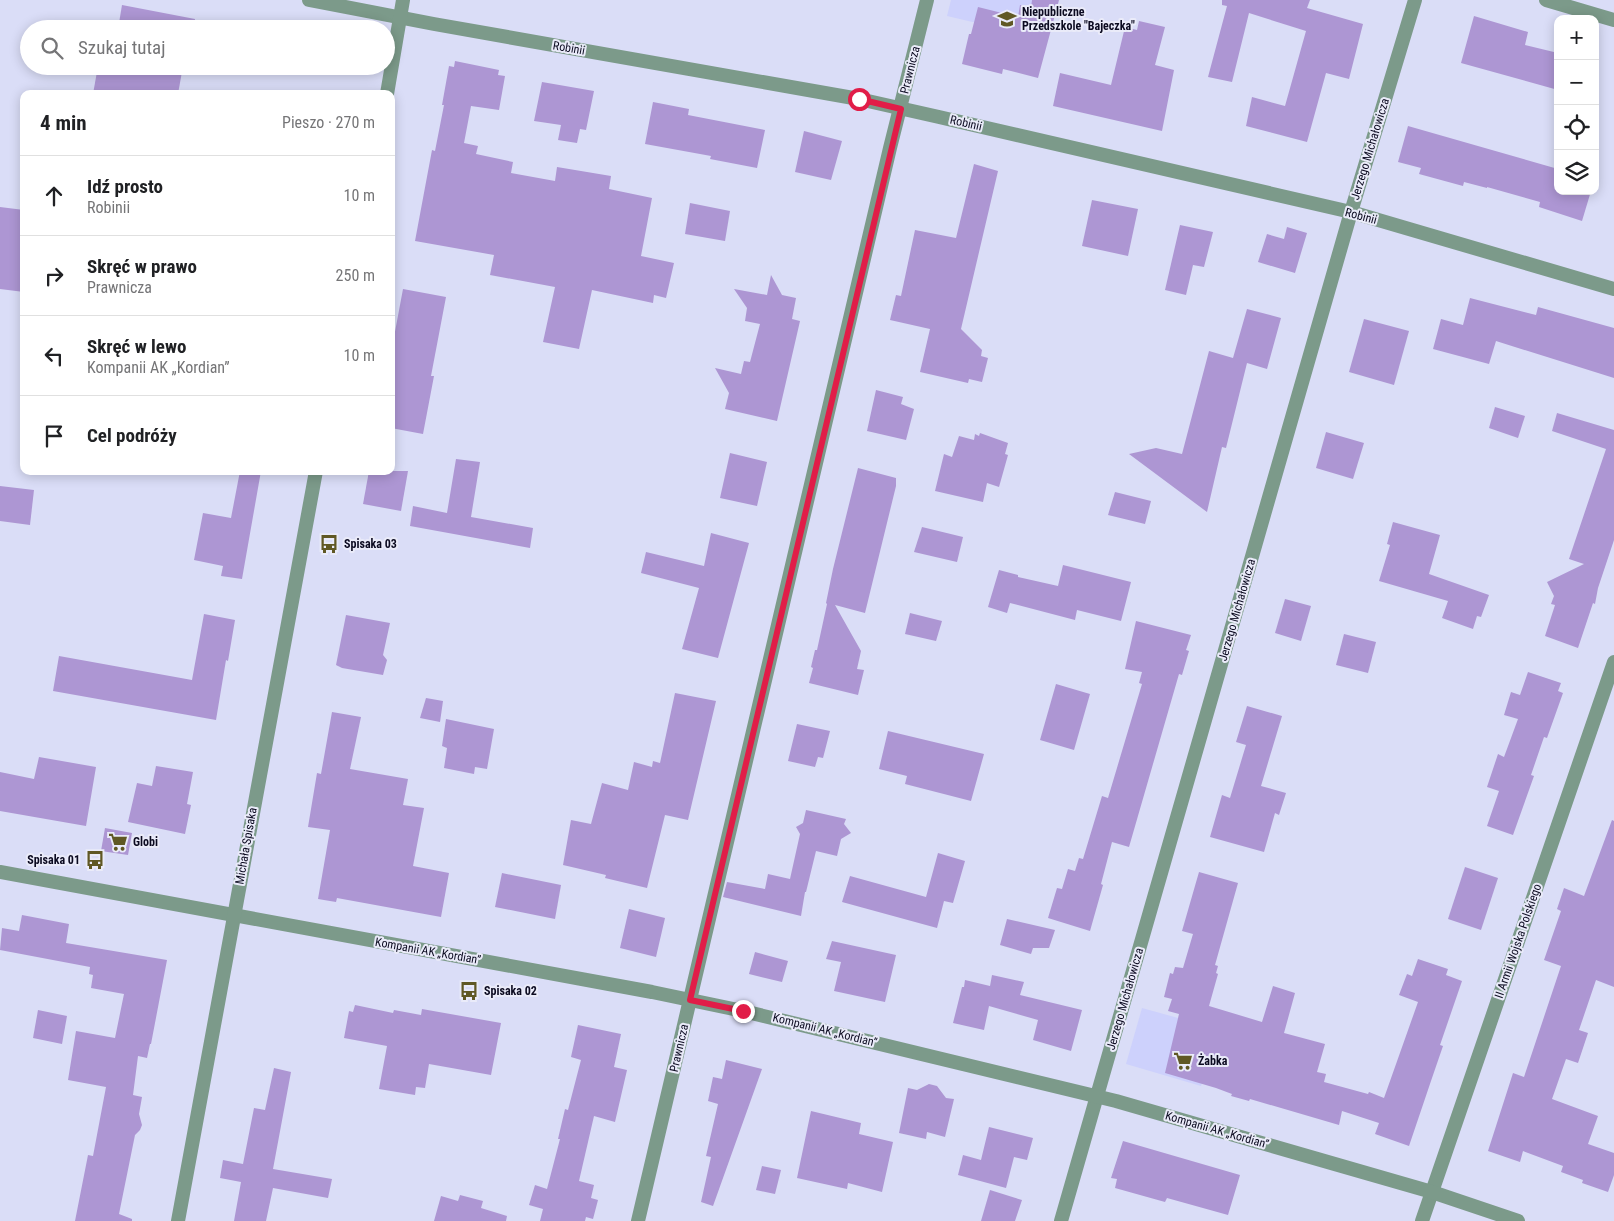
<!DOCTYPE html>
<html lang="pl">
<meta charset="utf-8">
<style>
:root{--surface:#fff;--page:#f2f2f2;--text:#202124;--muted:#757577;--line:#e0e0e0}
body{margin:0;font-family:"Roboto Condensed",sans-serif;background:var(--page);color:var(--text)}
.controls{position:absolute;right:15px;top:15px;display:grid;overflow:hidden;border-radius:10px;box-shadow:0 2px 12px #0003}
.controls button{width:45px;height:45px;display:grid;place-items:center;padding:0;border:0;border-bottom:1px solid var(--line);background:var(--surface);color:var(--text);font:25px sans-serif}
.stop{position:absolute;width:15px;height:15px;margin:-11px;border:4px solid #e11d48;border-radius:50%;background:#fff}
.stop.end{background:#e11d48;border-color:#fff;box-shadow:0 1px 5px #0008}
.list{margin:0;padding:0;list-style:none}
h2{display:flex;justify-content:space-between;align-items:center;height:65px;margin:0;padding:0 20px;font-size:21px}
h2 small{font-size:16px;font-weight:400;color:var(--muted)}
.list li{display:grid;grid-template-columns:32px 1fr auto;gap:15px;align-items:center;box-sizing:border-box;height:80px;padding:0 20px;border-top:1px solid var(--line)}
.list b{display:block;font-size:19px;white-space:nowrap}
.list p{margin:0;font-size:16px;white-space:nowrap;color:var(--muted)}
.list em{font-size:16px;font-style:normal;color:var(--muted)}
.icon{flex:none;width:28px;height:28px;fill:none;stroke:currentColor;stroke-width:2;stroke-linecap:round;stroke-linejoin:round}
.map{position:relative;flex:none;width:1614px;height:1221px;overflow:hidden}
.search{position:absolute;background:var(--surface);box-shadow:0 2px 12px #0003;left:20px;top:20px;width:375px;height:55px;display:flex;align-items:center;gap:12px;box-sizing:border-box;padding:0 18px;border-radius:28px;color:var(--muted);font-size:19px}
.panel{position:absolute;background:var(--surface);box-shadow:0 2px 12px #0003;left:20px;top:90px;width:375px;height:385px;border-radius:10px}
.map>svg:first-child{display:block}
.built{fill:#cdd1fc}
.building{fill:#ad96d3}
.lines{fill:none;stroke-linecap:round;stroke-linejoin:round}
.minor{stroke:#7c9a8a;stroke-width:14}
.tertiary{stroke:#7c9a8a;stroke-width:14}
.route{stroke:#e11d48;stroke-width:6}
.labels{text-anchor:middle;stroke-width:4;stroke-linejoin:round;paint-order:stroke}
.poi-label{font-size:12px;font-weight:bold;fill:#0b0a20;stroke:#eaebf9;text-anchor:start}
.street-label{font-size:12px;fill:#0b0a20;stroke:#eaebf9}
</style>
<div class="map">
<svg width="1614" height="1221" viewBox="0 0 1614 1221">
<rect width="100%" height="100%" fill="#daddf7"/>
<!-- built -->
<g class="built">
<path d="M 951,0 L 1059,0 L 1048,40 L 947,16 Z"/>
<path d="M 1142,1008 L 1218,1029 L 1201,1086 L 1126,1064 Z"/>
</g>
<!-- building -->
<g class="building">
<path d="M 1032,0 L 1059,0 L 1038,78 L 1003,69 L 1002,74 L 962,64 L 969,34 L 971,34 L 978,7 L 1018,17 L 1020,5 L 1031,8 Z"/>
<path d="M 1222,0 L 1310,0 L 1307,8 L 1363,24 L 1349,79 L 1326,73 L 1307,142 L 1246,126 L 1252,97 L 1285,106 L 1306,31 L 1249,13 L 1232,82 L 1208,77 L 1227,6 L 1222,5 Z"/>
<path d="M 122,5 L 195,19 L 194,29 L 118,29 Z"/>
<path d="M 1474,16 L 1528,32 L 1525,45 L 1558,53 L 1558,90 L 1461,63 Z"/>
<path d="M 1139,21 L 1165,27 L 1155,65 L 1174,70 L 1162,131 L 1053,106 L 1060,73 L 1111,85 L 1125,27 L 1137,30 Z"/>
<path d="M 455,61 L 499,70 L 498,75 L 505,76 L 499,110 L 471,106 L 464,143 L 478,146 L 476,154 L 513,162 L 511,173 L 555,181 L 557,167 L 611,176 L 609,189 L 652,198 L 641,256 L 674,263 L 666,298 L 654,295 L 653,303 L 592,290 L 579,349 L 543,342 L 555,287 L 490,275 L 494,255 L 415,241 L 432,150 L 435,151 L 444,105 L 442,105 L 449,66 L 454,67 Z"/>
<path d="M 98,66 L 183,66 L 178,94 L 93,94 Z"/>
<path d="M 542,82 L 594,91 L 586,130 L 580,129 L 577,143 L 558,140 L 561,125 L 534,121 Z"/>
<path d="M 653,102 L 689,109 L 688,115 L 765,130 L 757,168 L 710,159 L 711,156 L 645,144 Z"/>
<path d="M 1408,126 L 1558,169 L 1558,191 L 1591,191 L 1582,221 L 1539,207 L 1540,202 L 1487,187 L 1487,188 L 1464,182 L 1463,186 L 1419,174 L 1421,168 L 1398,162 Z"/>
<path d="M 804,131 L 842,141 L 831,180 L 795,172 Z"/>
<path d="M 974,164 L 998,171 L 961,329 L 982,350 L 981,356 L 988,358 L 982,382 L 969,379 L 968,383 L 920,372 L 930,329 L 890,320 L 896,295 L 901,296 L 915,230 L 956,238 Z"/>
<path d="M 1092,200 L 1138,209 L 1128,256 L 1082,246 Z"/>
<path d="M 690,203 L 730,211 L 725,241 L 685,234 Z"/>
<path d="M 0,207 L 24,210 L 24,292 L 0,289 Z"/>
<path d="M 1180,225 L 1213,232 L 1204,267 L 1193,265 L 1186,295 L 1165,290 Z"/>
<path d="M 1287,227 L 1307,233 L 1295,273 L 1258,262 L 1267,234 L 1284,239 Z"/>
<path d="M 771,275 L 782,295 L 796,298 L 792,319 L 800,321 L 777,421 L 725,409 L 729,393 L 715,368 L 741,374 L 744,361 L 750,362 L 760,324 L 745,321 L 747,308 L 734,289 L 767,295 Z"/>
<path d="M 403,289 L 446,297 L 431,376 L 434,376 L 423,434 L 391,428 L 391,353 Z"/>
<path d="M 1470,298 L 1536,315 L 1538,307 L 1614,328 L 1614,378 L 1496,341 L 1489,364 L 1433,349 L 1441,319 L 1463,325 Z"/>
<path d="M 1247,309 L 1281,318 L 1267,369 L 1247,363 L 1226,448 L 1222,447 L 1207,512 L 1129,454 L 1156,448 L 1182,454 L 1209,351 L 1233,358 Z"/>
<path d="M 1364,319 L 1409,331 L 1394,385 L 1349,372 Z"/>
<path d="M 876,390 L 903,397 L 901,404 L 914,409 L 906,440 L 867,431 Z"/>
<path d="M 1495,407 L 1525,416 L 1518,438 L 1489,428 Z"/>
<path d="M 1557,413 L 1614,430 L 1614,540 L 1598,588 L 1595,604 L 1593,603 L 1578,648 L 1545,636 L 1555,605 L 1551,604 L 1554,596 L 1547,582 L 1584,564 L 1569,559 L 1606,449 L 1552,431 Z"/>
<path d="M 1326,432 L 1364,443 L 1353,479 L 1316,468 Z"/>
<path d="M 980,433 L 1008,443 L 1005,454 L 1008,455 L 999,487 L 987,483 L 983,502 L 935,491 L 944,454 L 952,457 L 959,436 L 974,440 L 975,434 L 979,436 Z"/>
<path d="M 730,453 L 767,462 L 757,506 L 720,498 Z"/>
<path d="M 456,459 L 480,462 L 471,517 L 533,528 L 530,548 L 410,526 L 413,506 L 447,513 Z"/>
<path d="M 858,468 L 896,478 L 896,486 L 865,613 L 835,605 L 861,651 L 857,669 L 864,670 L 858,695 L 809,683 L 813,668 L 811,667 L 815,650 L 817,650 L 827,604 L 826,603 L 833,569 Z"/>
<path d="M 240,471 L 261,471 L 242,579 L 221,576 L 223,566 L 194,560 L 203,513 L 231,518 Z"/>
<path d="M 369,471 L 408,471 L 401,511 L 363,504 Z"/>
<path d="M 0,486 L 34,490 L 30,525 L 0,521 Z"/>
<path d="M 1115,492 L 1151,501 L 1145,524 L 1108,515 Z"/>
<path d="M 1393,522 L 1440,535 L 1429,574 L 1489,595 L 1481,617 L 1477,616 L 1473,629 L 1442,618 L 1448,601 L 1379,581 L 1390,545 L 1387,544 Z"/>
<path d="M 922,527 L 963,537 L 957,562 L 914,552 Z"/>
<path d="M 711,533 L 749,543 L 718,658 L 682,649 L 699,588 L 641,573 L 646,552 L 704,566 Z"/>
<path d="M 1063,565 L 1131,582 L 1121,621 L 1077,610 L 1075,620 L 1010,603 L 1007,613 L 988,607 L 999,570 L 1018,575 L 1018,577 L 1058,586 Z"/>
<path d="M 1285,599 L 1311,606 L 1301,641 L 1275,633 Z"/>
<path d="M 910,613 L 942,621 L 936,641 L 905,634 Z"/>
<path d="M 204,614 L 235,620 L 228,661 L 226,660 L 216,720 L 53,691 L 59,656 L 192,680 Z"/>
<path d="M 346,615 L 390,623 L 383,655 L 387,660 L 383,675 L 342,668 L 336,665 Z"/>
<path d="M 1136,621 L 1191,635 L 1186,650 L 1189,651 L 1182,675 L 1179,674 L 1129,847 L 1112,842 L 1101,884 L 1103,885 L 1090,931 L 1048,918 L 1057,888 L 1062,889 L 1068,869 L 1075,871 L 1079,858 L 1083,859 L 1102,796 L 1108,798 L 1142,684 L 1139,683 L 1142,672 L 1125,669 Z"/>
<path d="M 1344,634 L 1376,642 L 1368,673 L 1336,665 Z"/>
<path d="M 1528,672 L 1561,683 L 1558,691 L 1563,693 L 1547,738 L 1544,737 L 1531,775 L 1534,776 L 1513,835 L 1487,826 L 1499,791 L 1487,787 L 1498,754 L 1504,757 L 1518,719 L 1504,715 L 1511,692 L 1520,695 Z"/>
<path d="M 1056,684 L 1090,694 L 1074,750 L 1040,740 Z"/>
<path d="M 675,693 L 716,701 L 688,820 L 665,815 L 647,888 L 605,878 L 606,875 L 563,865 L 571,820 L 591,824 L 602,783 L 628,790 L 634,762 L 652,767 L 653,761 L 660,763 Z"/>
<path d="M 426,698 L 443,701 L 440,722 L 420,718 Z"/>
<path d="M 1247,706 L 1282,716 L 1261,786 L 1286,793 L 1279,815 L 1275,813 L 1264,852 L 1210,837 L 1222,795 L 1230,798 L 1246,745 L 1236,742 Z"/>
<path d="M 332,712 L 361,717 L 350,769 L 408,779 L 403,805 L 424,808 L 413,866 L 449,873 L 441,917 L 337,898 L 336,902 L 318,899 L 330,830 L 308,827 L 317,773 L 321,774 Z"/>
<path d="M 446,719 L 494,729 L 487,769 L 475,767 L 474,774 L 444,768 L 447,748 L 442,746 Z"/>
<path d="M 797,724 L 830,731 L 823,758 L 818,757 L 815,767 L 788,761 Z"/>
<path d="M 888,731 L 984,754 L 971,801 L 905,784 L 907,776 L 879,769 Z"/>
<path d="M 39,757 L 96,767 L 86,826 L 0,811 L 0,772 L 34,779 Z"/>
<path d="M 156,766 L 193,772 L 187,804 L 191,805 L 185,834 L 128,822 L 137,783 L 152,786 Z"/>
<path d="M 806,810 L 846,819 L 844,824 L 851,833 L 841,839 L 837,856 L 816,851 L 806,892 L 805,892 L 801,916 L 723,897 L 727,882 L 765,889 L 768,874 L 790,879 L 800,834 L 796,827 L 803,823 Z"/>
<path d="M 1612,820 L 1614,821 L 1614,987 L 1596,980 L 1579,1030 L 1588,1033 L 1578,1063 L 1566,1059 L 1552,1099 L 1598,1116 L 1588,1144 L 1614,1153 L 1614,1175 L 1608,1192 L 1582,1183 L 1583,1180 L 1561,1172 L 1563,1166 L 1523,1151 L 1520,1162 L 1488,1151 L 1513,1073 L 1524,1077 L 1561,966 L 1544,960 L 1561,911 L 1557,909 L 1564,888 L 1584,896 Z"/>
<path d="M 105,828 L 132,833 L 128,855 L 101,851 Z"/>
<path d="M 938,853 L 965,861 L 953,903 L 944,901 L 937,928 L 842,902 L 850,876 L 926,897 Z"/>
<path d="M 1465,867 L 1498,878 L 1481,930 L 1448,919 Z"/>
<path d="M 1199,872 L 1238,883 L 1215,965 L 1218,966 L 1216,973 L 1218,974 L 1209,1006 L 1262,1022 L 1273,986 L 1295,993 L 1284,1033 L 1325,1044 L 1317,1072 L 1326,1074 L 1324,1082 L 1368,1094 L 1369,1092 L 1384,1098 L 1418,1002 L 1399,995 L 1407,974 L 1412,976 L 1418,959 L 1448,969 L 1446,975 L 1462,981 L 1440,1045 L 1443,1046 L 1432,1078 L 1409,1146 L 1375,1134 L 1379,1123 L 1342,1111 L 1339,1125 L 1250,1099 L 1249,1101 L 1231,1096 L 1232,1094 L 1216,1088 L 1165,1073 L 1179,1014 L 1168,1011 L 1172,999 L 1164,997 L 1170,973 L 1173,974 L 1175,967 L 1183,968 L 1193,934 L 1182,931 Z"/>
<path d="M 502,873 L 561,885 L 555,919 L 495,907 Z"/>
<path d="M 629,909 L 665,918 L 656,957 L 620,948 Z"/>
<path d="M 22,915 L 69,924 L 66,943 L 167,960 L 151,1044 L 150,1044 L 147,1058 L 138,1056 L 133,1095 L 142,1097 L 139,1114 L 142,1125 L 140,1130 L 135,1135 L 119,1214 L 132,1219 L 132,1221 L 75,1221 L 88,1155 L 93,1156 L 106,1087 L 68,1080 L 76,1031 L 115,1038 L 124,994 L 91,988 L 93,975 L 89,974 L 90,967 L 0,950 L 2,928 L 19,931 Z"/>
<path d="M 1007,919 L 1055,930 L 1049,948 L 1033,948 L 1031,954 L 1000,945 Z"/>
<path d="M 832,941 L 896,955 L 885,1002 L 834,991 L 841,962 L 826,959 Z"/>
<path d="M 755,952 L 788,961 L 782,982 L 749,974 Z"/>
<path d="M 992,975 L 1024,982 L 1020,995 L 1082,1010 L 1071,1051 L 1033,1040 L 1038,1020 L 989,1006 L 984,1030 L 953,1023 L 962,987 L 964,987 L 965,980 L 990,986 Z"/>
<path d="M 355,1005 L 393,1013 L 394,1010 L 421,1015 L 422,1009 L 501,1023 L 491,1075 L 429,1064 L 425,1088 L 416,1087 L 415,1095 L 379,1089 L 387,1046 L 344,1038 L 349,1011 L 353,1012 Z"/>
<path d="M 38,1010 L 67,1016 L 62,1044 L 33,1038 Z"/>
<path d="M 578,1025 L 621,1034 L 614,1067 L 627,1070 L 615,1122 L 594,1116 L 579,1181 L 594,1185 L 591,1198 L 598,1200 L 593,1219 L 586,1217 L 585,1221 L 540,1221 L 543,1209 L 529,1205 L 535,1185 L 547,1189 L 560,1139 L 558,1139 L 565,1109 L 568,1110 L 581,1060 L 571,1057 Z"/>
<path d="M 726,1060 L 762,1069 L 713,1206 L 701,1202 L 711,1157 L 706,1156 L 718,1104 L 708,1101 L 713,1077 L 722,1079 Z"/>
<path d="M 274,1068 L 291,1072 L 273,1169 L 332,1179 L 328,1198 L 273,1188 L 266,1221 L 234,1221 L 241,1182 L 220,1178 L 223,1160 L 243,1164 L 254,1108 L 265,1110 Z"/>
<path d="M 929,1084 L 937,1086 L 946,1098 L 954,1099 L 945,1137 L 927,1132 L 926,1139 L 899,1133 L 908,1088 L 917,1090 Z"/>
<path d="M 811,1111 L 861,1123 L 859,1134 L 893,1142 L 882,1192 L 848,1183 L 847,1189 L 797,1178 Z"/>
<path d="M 989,1127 L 1033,1138 L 1027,1160 L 1014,1157 L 1006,1188 L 958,1175 L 963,1155 L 981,1160 Z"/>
<path d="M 1123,1141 L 1240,1175 L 1228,1215 L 1167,1198 L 1165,1202 L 1115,1188 L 1117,1179 L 1111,1178 Z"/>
<path d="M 762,1166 L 781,1170 L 775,1194 L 756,1190 Z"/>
<path d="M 990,1190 L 1022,1200 L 1015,1221 L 981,1221 Z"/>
<path d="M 460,1195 L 483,1201 L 481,1208 L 507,1216 L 506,1221 L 434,1221 L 441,1196 L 458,1201 Z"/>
</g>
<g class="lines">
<!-- minor -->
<g class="minor">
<path d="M 309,0 L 434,24 L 859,99 L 939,117 L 1351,212 L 1614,289"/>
<path d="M 1546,0 L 1614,20"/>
<path d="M 638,1221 L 890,148 L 927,0"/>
<path d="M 1061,1221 L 1351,212 L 1415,0"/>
<path d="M 1422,1221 L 1614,662"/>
</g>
<!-- tertiary -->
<g class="tertiary">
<path d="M 387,94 L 403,0"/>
<path d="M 0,872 L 652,992 L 743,1011 L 1116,1101 L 1432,1192 L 1518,1221"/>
<path d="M 178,1221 L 316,471"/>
</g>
</g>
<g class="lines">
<!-- route -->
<path class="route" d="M 743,1011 L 690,1000 L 901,109 L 859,99"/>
</g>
<!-- icons -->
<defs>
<g id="school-bare" transform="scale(1.5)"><path d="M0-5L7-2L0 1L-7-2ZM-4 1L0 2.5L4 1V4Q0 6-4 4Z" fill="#605824" stroke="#eaebf9" stroke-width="2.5" paint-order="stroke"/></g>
<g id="bus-bare" transform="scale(1.5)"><path d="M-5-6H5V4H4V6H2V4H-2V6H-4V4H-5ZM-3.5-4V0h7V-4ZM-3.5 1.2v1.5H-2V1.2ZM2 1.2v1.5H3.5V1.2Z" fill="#605824" stroke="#eaebf9" stroke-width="2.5" paint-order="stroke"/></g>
<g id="supermarket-bare" transform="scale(1.5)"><path d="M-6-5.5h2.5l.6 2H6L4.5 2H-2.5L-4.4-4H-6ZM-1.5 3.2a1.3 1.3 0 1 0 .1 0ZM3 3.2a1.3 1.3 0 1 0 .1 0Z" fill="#605824" stroke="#eaebf9" stroke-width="2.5" paint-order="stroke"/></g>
</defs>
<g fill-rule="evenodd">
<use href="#school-bare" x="1007" y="19"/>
<use href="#bus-bare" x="329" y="544"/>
<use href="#supermarket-bare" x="118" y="842"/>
<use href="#bus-bare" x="95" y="860"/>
<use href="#bus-bare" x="469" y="991"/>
<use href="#supermarket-bare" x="1183" y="1061"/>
</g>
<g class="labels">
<!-- poi labels -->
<g class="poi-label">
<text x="1022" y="16">Niepubliczne<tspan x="1022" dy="14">Przedszkole "Bajeczka"</tspan></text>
<text x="344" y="548">Spisaka 03</text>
<text x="133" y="846">Globi</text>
<text x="80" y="864" text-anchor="end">Spisaka 01</text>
<text x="484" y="995">Spisaka 02</text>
<text x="1198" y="1065">Żabka</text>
</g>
<!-- street labels -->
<g class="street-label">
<text transform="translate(569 48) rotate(10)" y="4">Robinii</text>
<text transform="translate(910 70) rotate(-76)" y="4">Prawnicza</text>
<text transform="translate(966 123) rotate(13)" y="4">Robinii</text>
<text transform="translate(1370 149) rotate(-73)" y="4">Jerzego Michałowicza</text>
<text transform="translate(1361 216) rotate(15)" y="4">Robinii</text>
<text transform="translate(1237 610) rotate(-74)" y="4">Jerzego Michałowicza</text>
<text transform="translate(246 846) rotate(-80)" y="4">Michała Spisaka</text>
<text transform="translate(1518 941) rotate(-71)" y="4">II Armii Wojska Polskiego</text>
<text transform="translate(428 951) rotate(10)" y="4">Kompanii AK „Kordian”</text>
<text transform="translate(1125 999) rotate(-74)" y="4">Jerzego Michałowicza</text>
<text transform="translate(825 1030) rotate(14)" y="4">Kompanii AK „Kordian”</text>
<text transform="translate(679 1048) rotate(-77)" y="4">Prawnicza</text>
<text transform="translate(1217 1130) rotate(16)" y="4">Kompanii AK „Kordian”</text>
</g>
</g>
</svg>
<div class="controls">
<button>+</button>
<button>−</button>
<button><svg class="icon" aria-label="locate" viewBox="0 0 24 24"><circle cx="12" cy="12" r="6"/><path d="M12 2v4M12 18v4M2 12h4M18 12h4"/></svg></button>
<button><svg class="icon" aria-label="layers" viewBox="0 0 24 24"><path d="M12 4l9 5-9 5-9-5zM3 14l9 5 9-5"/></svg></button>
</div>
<div class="stop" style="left:859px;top:99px"></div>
<div class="stop end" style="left:743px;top:1011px"></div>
<div class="search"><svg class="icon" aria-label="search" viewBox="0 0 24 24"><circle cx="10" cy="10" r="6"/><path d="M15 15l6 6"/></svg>Szukaj tutaj</div>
<section class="panel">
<h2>4 min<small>Pieszo · 270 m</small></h2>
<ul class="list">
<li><svg class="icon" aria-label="ahead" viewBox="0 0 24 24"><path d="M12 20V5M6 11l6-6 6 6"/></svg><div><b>Idź prosto</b><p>Robinii</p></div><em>10 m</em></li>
<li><svg class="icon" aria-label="right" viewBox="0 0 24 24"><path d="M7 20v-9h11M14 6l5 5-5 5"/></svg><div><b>Skręć w prawo</b><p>Prawnicza</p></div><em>250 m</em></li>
<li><svg class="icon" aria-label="left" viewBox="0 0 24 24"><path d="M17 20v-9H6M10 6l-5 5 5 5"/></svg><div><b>Skręć w lewo</b><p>Kompanii AK „Kordian”</p></div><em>10 m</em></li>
<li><svg class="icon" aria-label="arrive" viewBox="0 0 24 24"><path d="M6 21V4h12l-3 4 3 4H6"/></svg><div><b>Cel podróży</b></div></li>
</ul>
</section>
</div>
